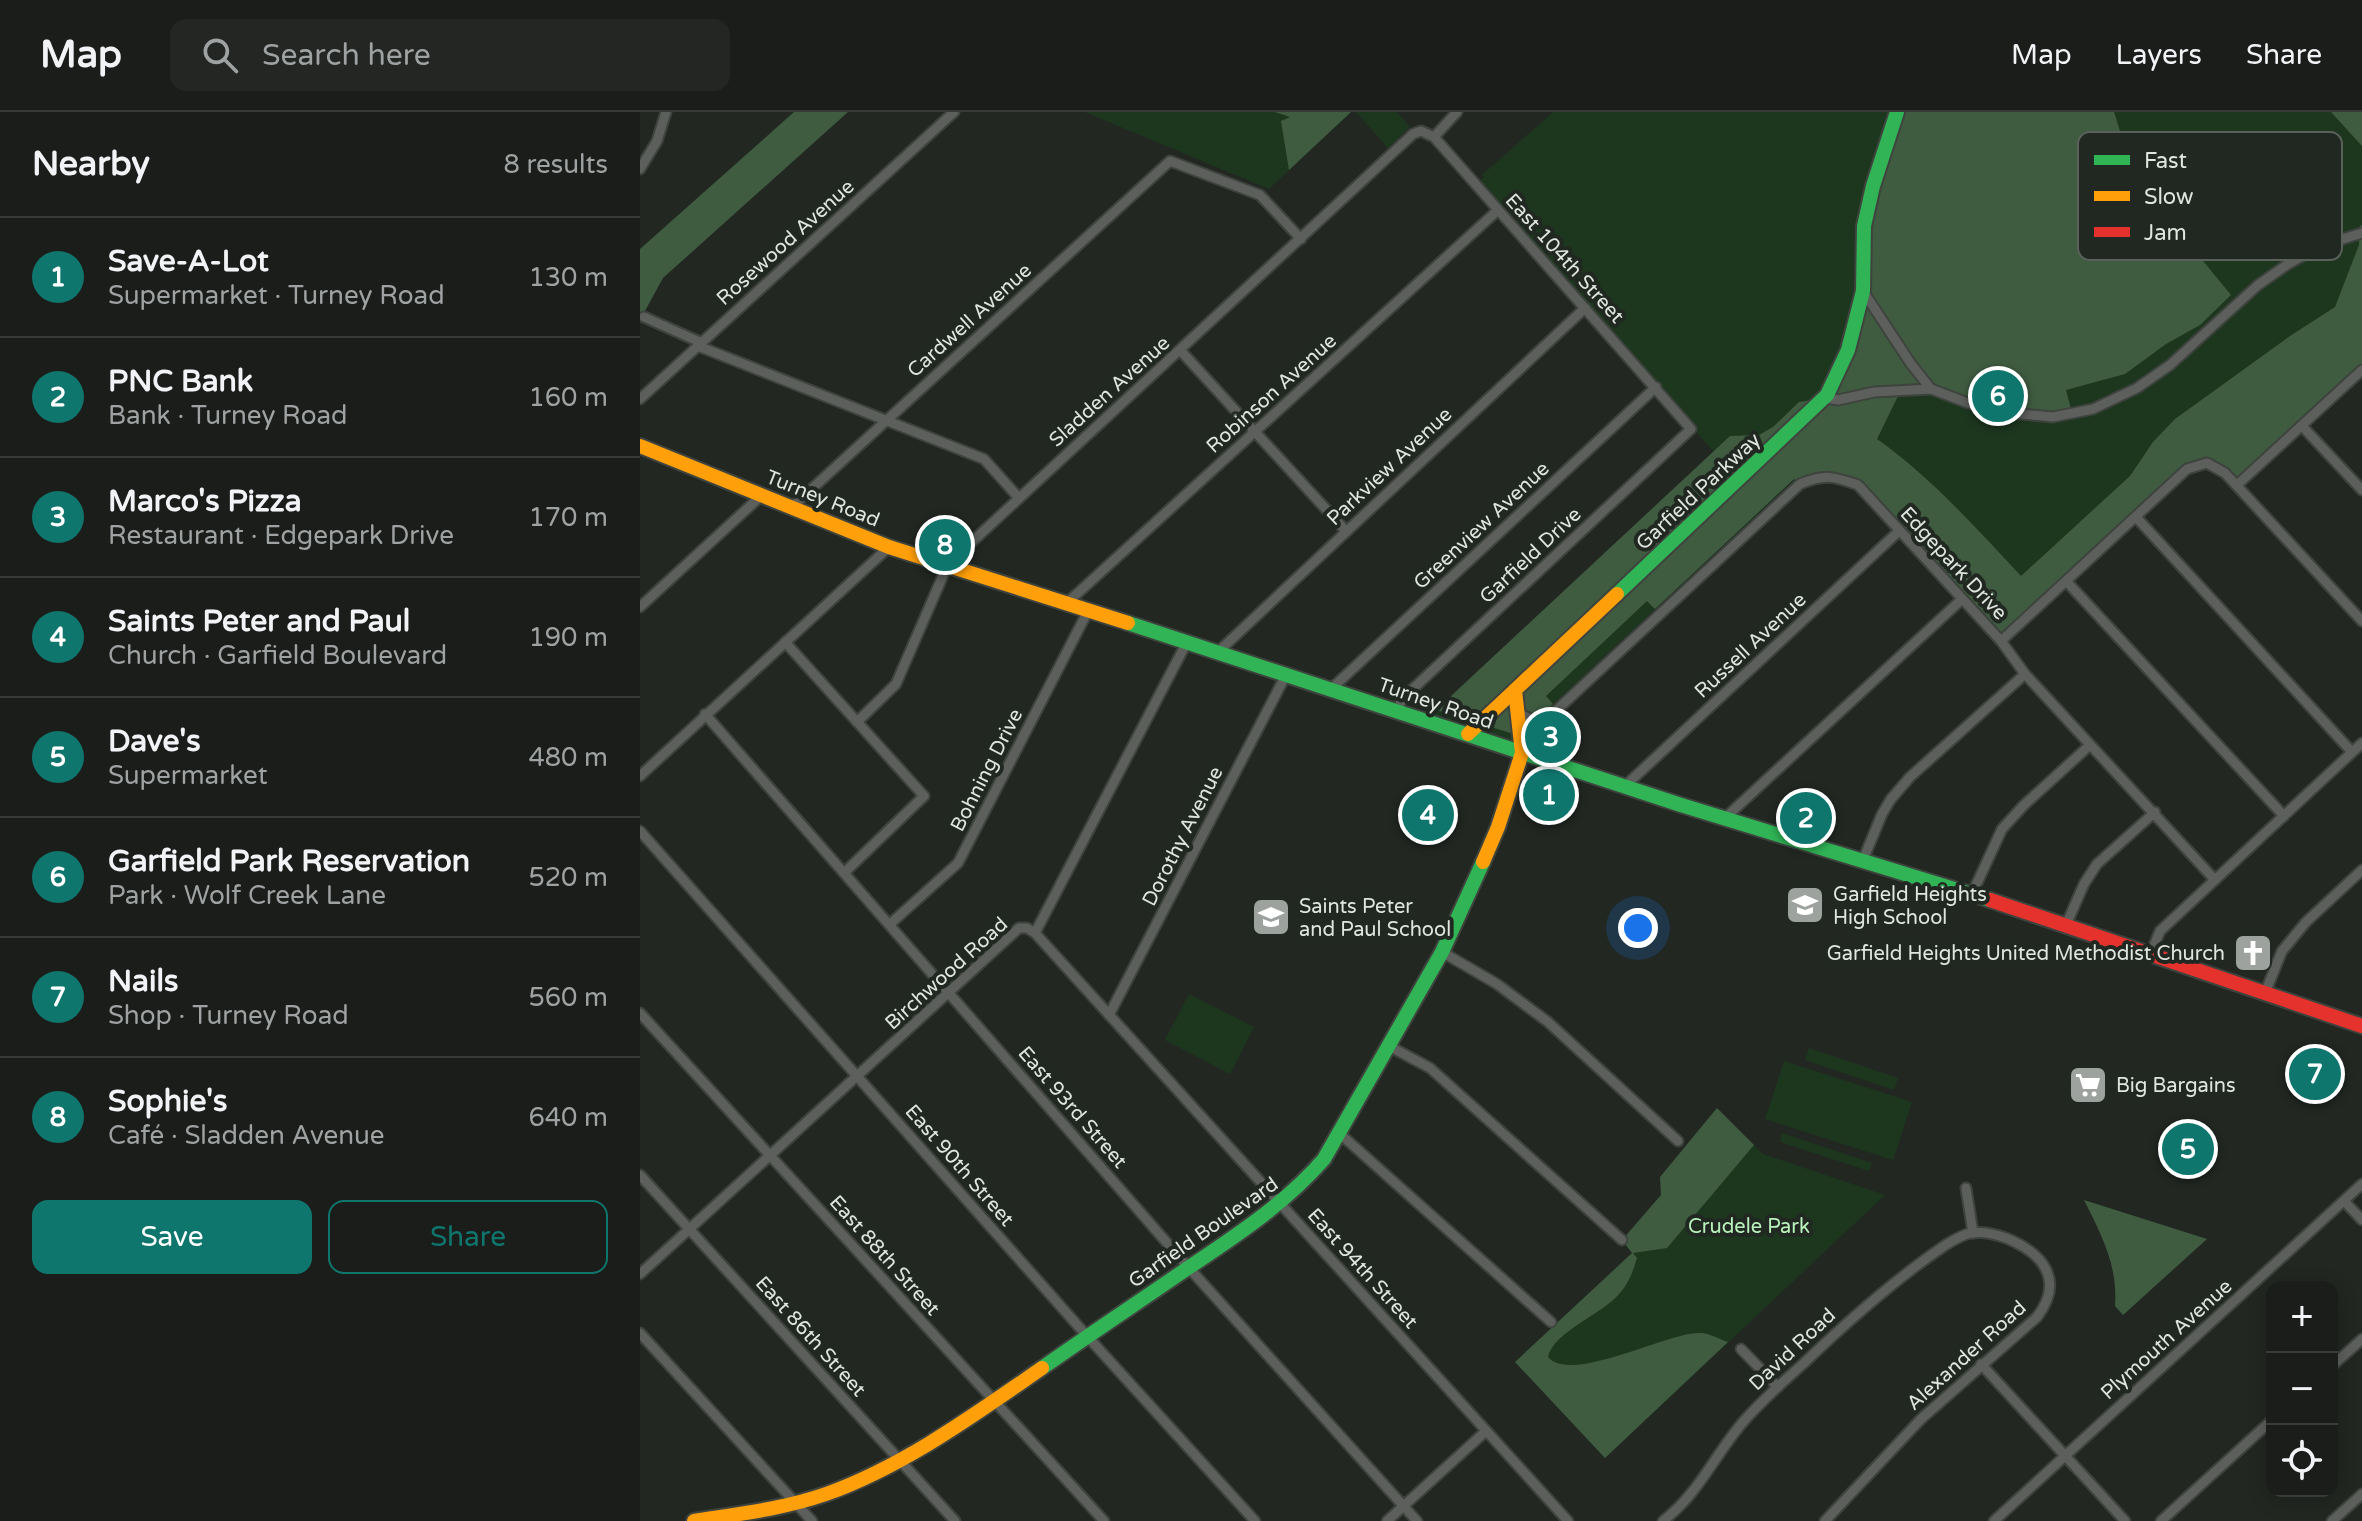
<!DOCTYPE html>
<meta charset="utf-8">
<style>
:root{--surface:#1a1d1a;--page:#232623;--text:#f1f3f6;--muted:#9fa2a2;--line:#383b39;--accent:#0f766e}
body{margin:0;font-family:"Varela Round",sans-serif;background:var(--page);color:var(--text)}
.controls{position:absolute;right:24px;bottom:24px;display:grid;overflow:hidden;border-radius:16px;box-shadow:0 4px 20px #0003}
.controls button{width:72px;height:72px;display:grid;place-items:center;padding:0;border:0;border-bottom:2px solid var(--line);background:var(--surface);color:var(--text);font:40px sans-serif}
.you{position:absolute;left:998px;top:816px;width:28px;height:28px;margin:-20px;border:6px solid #fff;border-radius:50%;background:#1a73e8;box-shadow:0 0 0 12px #1a73e833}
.badge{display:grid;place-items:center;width:52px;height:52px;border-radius:50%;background:var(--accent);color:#fff;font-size:26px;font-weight:700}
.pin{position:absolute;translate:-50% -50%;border:4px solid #fff;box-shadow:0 2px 8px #0006}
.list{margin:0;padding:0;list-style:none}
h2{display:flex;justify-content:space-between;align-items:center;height:104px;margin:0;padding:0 32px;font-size:34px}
h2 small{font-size:26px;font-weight:400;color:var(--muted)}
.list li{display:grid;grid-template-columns:52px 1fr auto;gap:24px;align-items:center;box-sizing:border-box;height:120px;padding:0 32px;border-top:2px solid var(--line)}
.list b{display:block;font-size:30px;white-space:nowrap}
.list p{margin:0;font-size:26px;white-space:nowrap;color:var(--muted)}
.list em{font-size:26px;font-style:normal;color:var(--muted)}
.actions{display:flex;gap:16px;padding:24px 32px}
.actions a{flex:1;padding:18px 0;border:2px solid var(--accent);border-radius:16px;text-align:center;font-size:28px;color:var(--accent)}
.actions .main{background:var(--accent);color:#fff}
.icon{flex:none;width:44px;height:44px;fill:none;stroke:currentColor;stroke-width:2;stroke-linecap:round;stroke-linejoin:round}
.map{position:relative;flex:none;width:1722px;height:1409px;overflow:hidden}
header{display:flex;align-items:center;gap:48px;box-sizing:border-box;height:112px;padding:0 40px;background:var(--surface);border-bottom:2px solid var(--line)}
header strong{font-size:38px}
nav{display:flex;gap:44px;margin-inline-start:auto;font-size:28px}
.search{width:560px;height:72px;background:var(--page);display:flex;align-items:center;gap:20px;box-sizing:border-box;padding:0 28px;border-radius:16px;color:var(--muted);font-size:30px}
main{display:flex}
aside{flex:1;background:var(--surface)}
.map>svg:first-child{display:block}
.green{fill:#1d371f}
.forest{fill:#3f5c41}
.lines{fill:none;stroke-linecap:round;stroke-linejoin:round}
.street-casing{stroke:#3e433e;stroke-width:13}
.fast-casing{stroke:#3e433e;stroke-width:18}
.slow-casing{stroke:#3e433e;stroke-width:18}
.jam-casing{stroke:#3e433e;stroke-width:18}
.street{stroke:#5d5f5d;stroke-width:9}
.fast{stroke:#30b455;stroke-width:14}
.slow{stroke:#ff9f0a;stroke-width:14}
.jam{stroke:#e5322d;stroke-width:14}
.labels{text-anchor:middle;stroke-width:8;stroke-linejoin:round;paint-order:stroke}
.street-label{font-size:20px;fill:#e0e5e0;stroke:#212821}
.poi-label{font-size:20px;fill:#e0e5e0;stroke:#212821;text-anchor:start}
.park-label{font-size:20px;fill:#b9f1bc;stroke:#212821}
.key{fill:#212821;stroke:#5a615a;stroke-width:2}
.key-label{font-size:22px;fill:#e0e5e0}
</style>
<header>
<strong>Map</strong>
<div class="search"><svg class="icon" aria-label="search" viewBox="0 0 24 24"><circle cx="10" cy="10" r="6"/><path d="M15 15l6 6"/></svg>Search here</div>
<nav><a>Map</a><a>Layers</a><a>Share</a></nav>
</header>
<main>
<aside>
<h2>Nearby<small>8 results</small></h2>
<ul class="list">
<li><span class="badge">1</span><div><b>Save-A-Lot</b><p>Supermarket · Turney Road</p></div><em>130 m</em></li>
<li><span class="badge">2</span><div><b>PNC Bank</b><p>Bank · Turney Road</p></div><em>160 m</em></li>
<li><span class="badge">3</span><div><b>Marco's Pizza</b><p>Restaurant · Edgepark Drive</p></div><em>170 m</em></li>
<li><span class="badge">4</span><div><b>Saints Peter and Paul</b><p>Church · Garfield Boulevard</p></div><em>190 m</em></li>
<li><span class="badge">5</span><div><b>Dave's</b><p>Supermarket</p></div><em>480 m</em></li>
<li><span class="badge">6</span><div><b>Garfield Park Reservation</b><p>Park · Wolf Creek Lane</p></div><em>520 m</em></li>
<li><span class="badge">7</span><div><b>Nails</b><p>Shop · Turney Road</p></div><em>560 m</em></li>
<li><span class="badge">8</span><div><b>Sophie's</b><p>Café · Sladden Avenue</p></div><em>640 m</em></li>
</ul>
<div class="actions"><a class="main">Save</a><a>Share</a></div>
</aside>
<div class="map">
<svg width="1722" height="1409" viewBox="0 0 1722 1409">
<rect width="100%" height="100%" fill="#222722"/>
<!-- green -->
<g class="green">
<path d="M 445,0 L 711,0 L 629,77 Z"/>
<path d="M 716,0 L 757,0 L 770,15 L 748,36 Z"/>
<path d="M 913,0 L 1722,0 L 1722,242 L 1563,326 L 1361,514 L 1196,329 L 868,634 L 787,608 L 1074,340 L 836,72 L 844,65 L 842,63 Z"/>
<path d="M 549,882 L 614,915 L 590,962 L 525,928 Z"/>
<path d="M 1169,936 L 1258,966 L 1254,978 L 1165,948 Z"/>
<path d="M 1144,949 L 1272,990 L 1253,1048 L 1125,1007 Z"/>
<path d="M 1098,1017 L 1123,1042 L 1245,1083 L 965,1346 L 875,1250 L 991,1143 Z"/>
<path d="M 1142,1021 L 1232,1051 L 1229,1059 L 1140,1030 Z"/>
</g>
<!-- forest -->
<g class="forest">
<path d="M 154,0 L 208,0 L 23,166 L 0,208 L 0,137 Z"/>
<path d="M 635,0 L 711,0 L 649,58 L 641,9 L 650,5 Z"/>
<path d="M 1257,0 L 1474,0 L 1495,66 L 1591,183 L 1560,213 L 1526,232 L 1485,262 L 1426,278 L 1432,301 L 1371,301 L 1291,277 L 1261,278 L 1237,327 C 1292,366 1335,415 1381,464 L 1490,364 L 1513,330 L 1535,307 L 1650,224 L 1695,195 L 1719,133 L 1720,113 L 1722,114 L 1722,258 L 1597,373 L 1585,360 L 1558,352 L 1361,529 L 1218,373 L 1193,364 L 1160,372 L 1154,367 L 1015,497 L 1007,489 L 906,584 L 913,592 L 880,624 L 796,598 L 1090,324 L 1119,323 L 1133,315 L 1159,290 L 1185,286 L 1223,179 L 1224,114 Z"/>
<path d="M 1691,0 L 1722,0 L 1722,34 Z"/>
<path d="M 1077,996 L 1114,1033 L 1027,1136 L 993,1141 L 997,1146 C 993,1159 989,1171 980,1181 C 962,1203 914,1219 908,1245 C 931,1272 1024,1222 1058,1221 C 1068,1220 1079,1227 1088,1230 L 965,1346 L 875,1250 L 992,1141 L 982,1128 L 1021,1083 L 1020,1065 Z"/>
<path d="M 1444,1088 L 1567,1127 L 1483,1203 L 1475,1194 C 1478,1154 1462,1124 1444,1088 Z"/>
</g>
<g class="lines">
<!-- street casing -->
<g class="street-casing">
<g id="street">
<path d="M 794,25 L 817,0"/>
<path d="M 0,57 L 17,29 L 26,0"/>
<path d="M 1223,179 L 1271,252 L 1291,277"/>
<path d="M 4,205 L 62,231"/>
<path d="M 58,234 L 344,347 L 378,385"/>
<path d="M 540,238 L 706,419"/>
<path d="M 1185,286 L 1198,288 L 1234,280 L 1291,277 L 1328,291 L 1371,301 L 1413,305 L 1453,297 L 1497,276 L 1530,253 L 1618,173 L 1648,152 L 1680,134 L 1722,121"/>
<path d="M 0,287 L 314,0"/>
<path d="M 1662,314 L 1722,378"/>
<path d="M 1597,373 L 1722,258"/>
<path d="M 153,394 L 530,49 L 620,83 L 661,127"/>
<path d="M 1496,405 L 1712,640"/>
<path d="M 1427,470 L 1644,704"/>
<path d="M 428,490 L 858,98"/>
<path d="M 0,495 L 122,383"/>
<path d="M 1361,529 L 1547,357 L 1567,351 L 1585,361 L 1722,509"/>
<path d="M 145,530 L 284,684 L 205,760"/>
<path d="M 579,539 L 945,196"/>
<path d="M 691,577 L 1016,275"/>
<path d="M 877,600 C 887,606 895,611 906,606"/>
<path d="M 65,602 L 549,1156 L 777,1409"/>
<path d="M 217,610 L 256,572 L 308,452 L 773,22 L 781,19 L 794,25 L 1051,317 L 762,587 L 758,598"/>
<path d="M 882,640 L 893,620 L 1160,372 C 1185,362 1193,364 1218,373 L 1361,529 L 1385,562 L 1575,768"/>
<path d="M 0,664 L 249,435"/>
<path d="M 985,674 L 1259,419"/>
<path d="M 1085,706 L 1321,488"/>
<path d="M 0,719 L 447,1224 L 615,1409"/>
<path d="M 1223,748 L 1242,702 L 1251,687 L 1270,665 L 1385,562"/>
<path d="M 1332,782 L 1362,717 L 1384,693 L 1450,633"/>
<path d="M 250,812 L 318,751 L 448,499"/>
<path d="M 1426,813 L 1444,772 L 1457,752 L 1515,700"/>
<path d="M 395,821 L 547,530"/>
<path d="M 802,840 L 857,872 L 908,910 L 1038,1029"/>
<path d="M 1511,841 L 1520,819 L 1722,631"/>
<path d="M 1625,881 L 1642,839 L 1666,810 L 1722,758"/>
<path d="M 0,901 L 464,1409"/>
<path d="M 469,903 L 647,561"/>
<path d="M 749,934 L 790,956 L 982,1128"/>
<path d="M 698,1020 L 911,1210"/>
<path d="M 0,1063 L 315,1409"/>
<path d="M 1326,1076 L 1333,1121"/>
<path d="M 1704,1089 L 1722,1108"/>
<path d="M 0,1162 L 379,816 L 387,816 L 395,821 L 928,1409"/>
<path d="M 0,1221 L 172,1409"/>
<path d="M 1101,1237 L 1138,1275"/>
<path d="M 1341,1252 L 1485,1409"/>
<path d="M 1692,1254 L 1722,1227"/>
<path d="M 747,1409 L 846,1319"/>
<path d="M 1023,1409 C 1060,1380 1074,1344 1103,1310 C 1121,1289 1143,1270 1164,1251 C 1208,1209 1254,1168 1304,1134 C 1312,1129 1321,1123 1331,1121 C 1344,1119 1355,1122 1366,1126 C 1403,1141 1425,1168 1397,1205 L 1281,1307 L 1185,1409"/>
<path d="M 1354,1409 L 1722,1072"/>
<path d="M 1521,1409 L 1632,1308"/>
<path d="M 1692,1409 L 1722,1382"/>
</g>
</g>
<!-- fast casing -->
<g class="fast-casing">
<g id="fast">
<path d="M 977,482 L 1187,283 L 1208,238 L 1223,179 L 1224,114 L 1233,74 L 1257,0"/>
<path d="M 488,511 L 1041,693 L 1350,788"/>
<path d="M 402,1256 C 449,1223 497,1191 545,1158 C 594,1125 644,1093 684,1047 L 802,840 L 843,750"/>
</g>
</g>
<!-- slow casing -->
<g class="slow-casing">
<g id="slow">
<path d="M 0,334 L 249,435 L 488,511"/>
<path d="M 828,622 L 875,578"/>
<path d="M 843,750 L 858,715 L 882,641 L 875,578 L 977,482"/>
<path d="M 54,1409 C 98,1402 143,1397 186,1382 C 264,1354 334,1303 402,1256"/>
</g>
</g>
<!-- jam casing -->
<g class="jam-casing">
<path id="jam" d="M 1350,788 L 1722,914"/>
</g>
<!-- street -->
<use href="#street" class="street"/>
<!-- fast -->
<use href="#fast" class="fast"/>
<!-- slow -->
<use href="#slow" class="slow"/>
<!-- jam -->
<use href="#jam" class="jam"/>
</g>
<!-- icons -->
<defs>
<g id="school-square" transform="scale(2)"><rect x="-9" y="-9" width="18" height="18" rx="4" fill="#9ea29e" stroke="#212821"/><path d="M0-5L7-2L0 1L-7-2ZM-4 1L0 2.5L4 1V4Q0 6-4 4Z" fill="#fff"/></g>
<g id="church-square" transform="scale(2)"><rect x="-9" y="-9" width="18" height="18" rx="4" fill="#9ea29e" stroke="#212821"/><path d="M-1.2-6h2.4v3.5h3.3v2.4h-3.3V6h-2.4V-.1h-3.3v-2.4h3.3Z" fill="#fff"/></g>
<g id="supermarket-square" transform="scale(2)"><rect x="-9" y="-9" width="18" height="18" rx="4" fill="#9ea29e" stroke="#212821"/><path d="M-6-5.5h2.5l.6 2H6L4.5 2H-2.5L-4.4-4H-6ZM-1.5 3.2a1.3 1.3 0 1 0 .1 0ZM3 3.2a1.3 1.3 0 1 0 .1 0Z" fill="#fff"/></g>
</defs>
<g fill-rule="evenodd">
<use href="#school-square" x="1165" y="793"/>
<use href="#school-square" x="631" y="805"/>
<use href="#church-square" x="1613" y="841"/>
<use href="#supermarket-square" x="1448" y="973"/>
</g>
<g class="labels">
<!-- street labels -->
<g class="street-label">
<text transform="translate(145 130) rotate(-42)" y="7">Rosewood Avenue</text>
<text transform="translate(925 146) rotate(48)" y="7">East 104th Street</text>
<text transform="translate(329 208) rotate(-42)" y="7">Cardwell Avenue</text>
<text transform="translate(469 279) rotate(-42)" y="7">Sladden Avenue</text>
<text transform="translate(631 281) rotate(-42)" y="7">Robinson Avenue</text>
<text transform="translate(749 354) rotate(-43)" y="7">Parkview Avenue</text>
<text transform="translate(1058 379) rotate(-43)" y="7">Garfield Parkway</text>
<text transform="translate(183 386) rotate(22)" y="7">Turney Road</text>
<text transform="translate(841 413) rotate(-43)" y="7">Greenview Avenue</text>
<text transform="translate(890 443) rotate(-43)" y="7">Garfield Drive</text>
<text transform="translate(1314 451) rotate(47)" y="7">Edgepark Drive</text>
<text transform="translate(1110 533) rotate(-43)" y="7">Russell Avenue</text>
<text transform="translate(796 591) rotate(19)" y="7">Turney Road</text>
<text transform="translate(346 658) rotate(-63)" y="7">Bohning Drive</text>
<text transform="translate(542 724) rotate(-63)" y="7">Dorothy Avenue</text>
<text transform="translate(306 861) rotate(-42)" y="7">Birchwood Road</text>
<text transform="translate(433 995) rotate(49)" y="7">East 93rd Street</text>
<text transform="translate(320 1053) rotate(49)" y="7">East 90th Street</text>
<text transform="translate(563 1120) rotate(-35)" y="7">Garfield Boulevard</text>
<text transform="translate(245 1143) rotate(48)" y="7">East 88th Street</text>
<text transform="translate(723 1156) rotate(48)" y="7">East 94th Street</text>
<text transform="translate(171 1224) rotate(48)" y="7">East 86th Street</text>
<text transform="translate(1526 1227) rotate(-42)" y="7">Plymouth Avenue</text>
<text transform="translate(1152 1237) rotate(-43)" y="7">David Road</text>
<text transform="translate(1326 1243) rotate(-42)" y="7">Alexander Road</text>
</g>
<!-- poi labels -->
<g class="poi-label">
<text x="1193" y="789">Garfield Heights<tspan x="1193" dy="23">High School</tspan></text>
<text x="659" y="801">Saints Peter<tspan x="659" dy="23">and Paul School</tspan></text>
<text x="1585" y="848" text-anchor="end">Garfield Heights United Methodist Church</text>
<text x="1476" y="980">Big Bargains</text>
</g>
<!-- park labels -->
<g class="park-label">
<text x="1109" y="1121">Crudele Park</text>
</g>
</g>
<!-- legend -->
<rect x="1438" y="20" width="264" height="128" rx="12" class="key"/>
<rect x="1454" y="43" width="36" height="10" fill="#30b455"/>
<rect x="1454" y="79" width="36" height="10" fill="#ff9f0a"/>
<rect x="1454" y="115" width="36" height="10" fill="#e5322d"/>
<g class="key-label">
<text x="1504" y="56">Fast</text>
<text x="1504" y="92">Slow</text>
<text x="1504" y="128">Jam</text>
</g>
</svg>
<div class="controls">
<button>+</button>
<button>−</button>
<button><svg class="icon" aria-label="locate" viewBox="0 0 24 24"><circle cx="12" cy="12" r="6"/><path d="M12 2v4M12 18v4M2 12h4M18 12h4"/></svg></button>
</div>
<div class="you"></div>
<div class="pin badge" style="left:909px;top:683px">1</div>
<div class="pin badge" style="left:1166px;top:706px">2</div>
<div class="pin badge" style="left:911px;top:625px">3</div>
<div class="pin badge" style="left:788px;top:703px">4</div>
<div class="pin badge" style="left:1548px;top:1037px">5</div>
<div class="pin badge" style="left:1358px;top:284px">6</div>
<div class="pin badge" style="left:1675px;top:962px">7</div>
<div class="pin badge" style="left:305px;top:433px">8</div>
</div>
</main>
